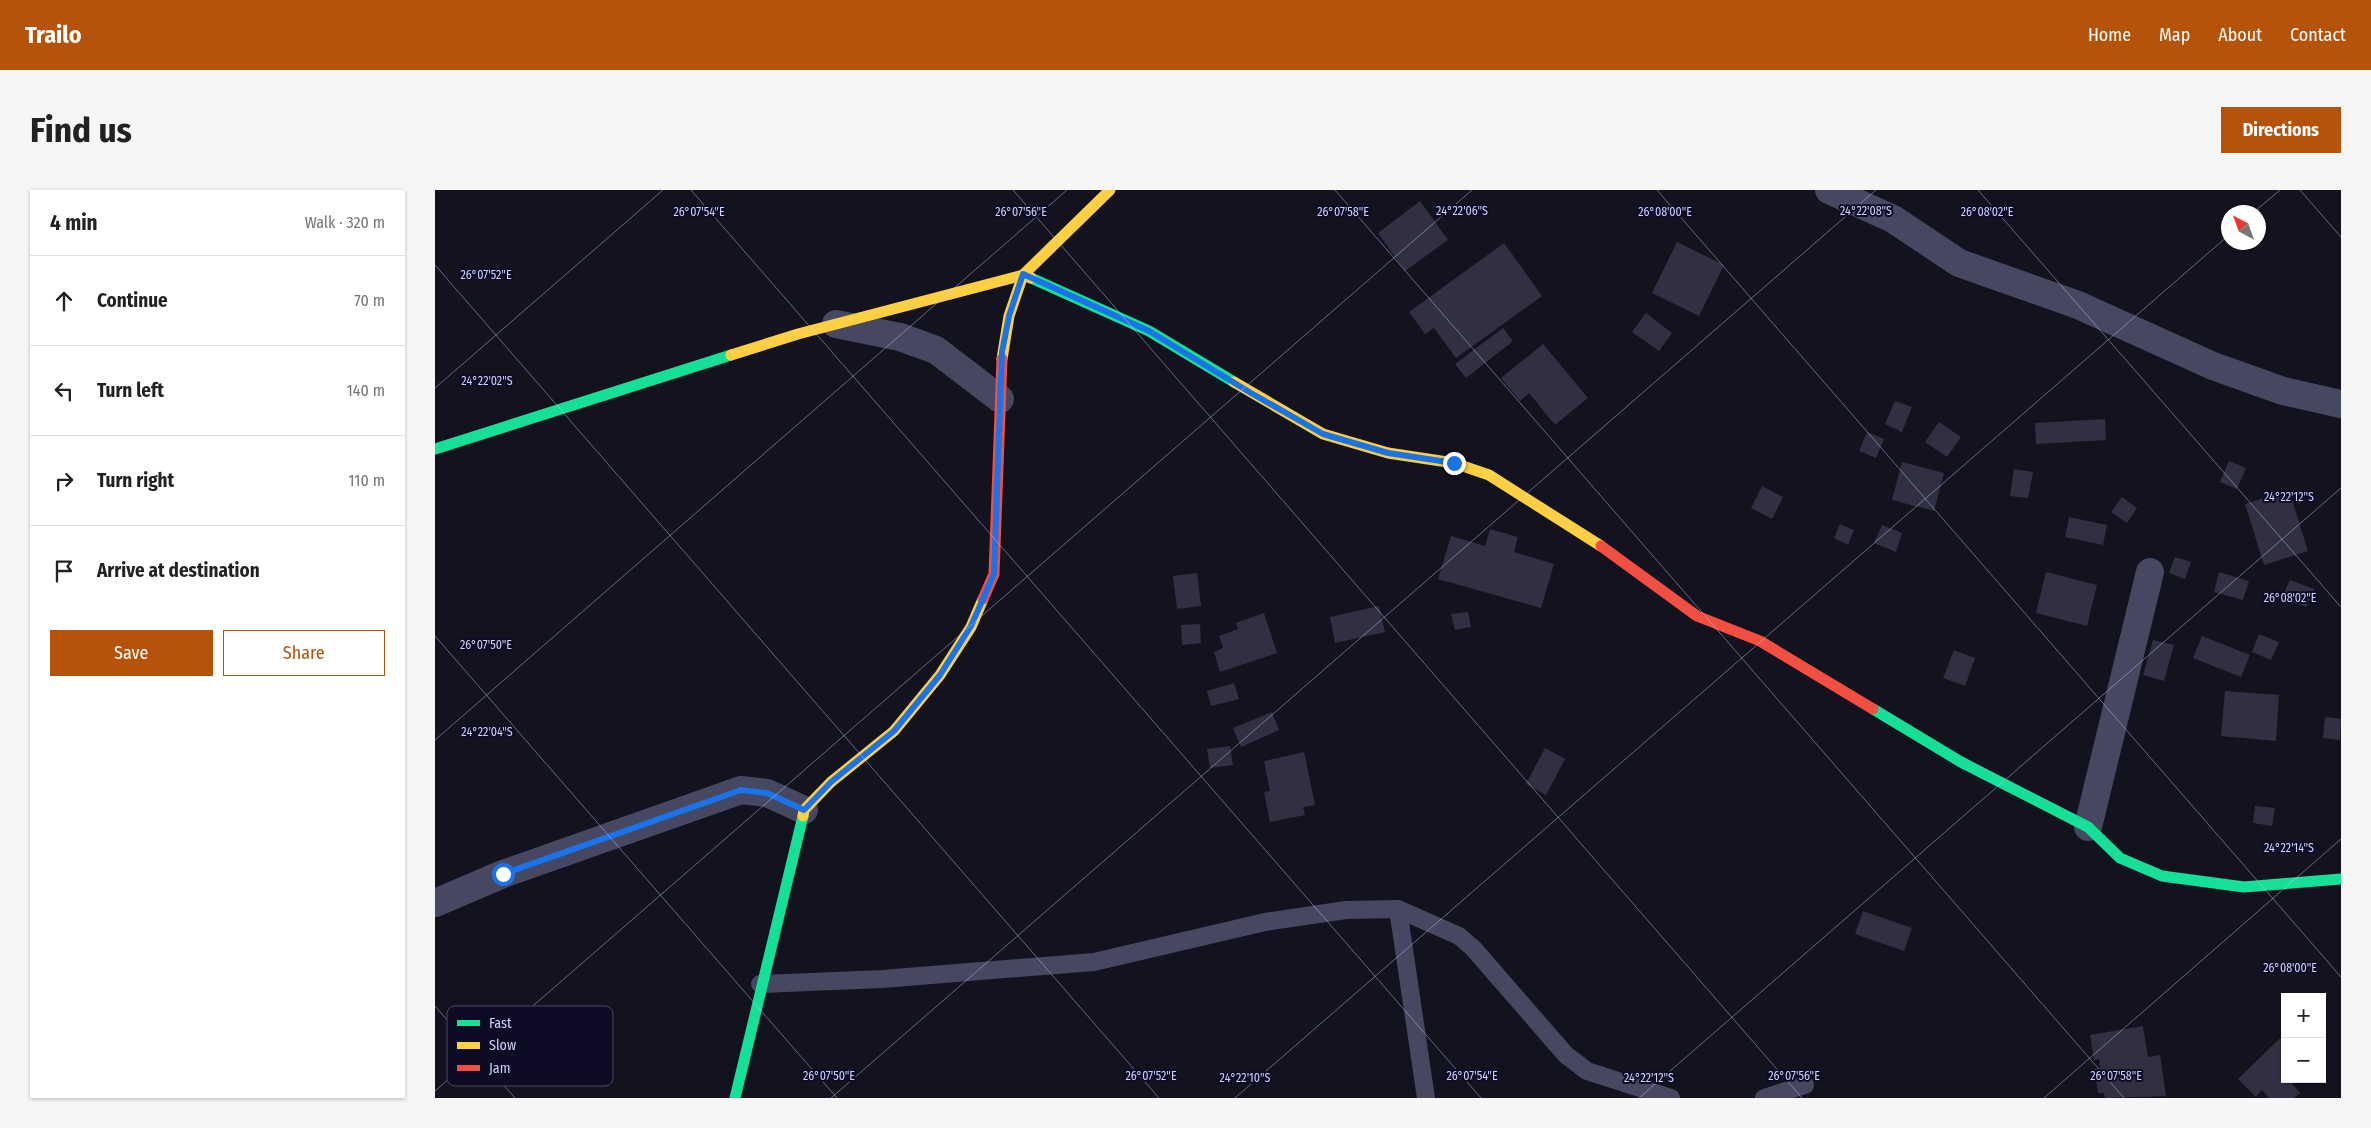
<!DOCTYPE html>
<meta charset="utf-8">
<style>
:root{--surface:#fff;--page:#f6f6f6;--text:#222;--muted:#767676;--line:#e0e0e0;--accent:#b45309}
body{margin:0;font-family:"Fira Sans Condensed",sans-serif;background:var(--page);color:var(--text)}
.controls{position:absolute;right:15px;bottom:15px;display:grid;overflow:hidden;border-radius:0px;box-shadow:0 1px 4px #0004}
.controls button{width:45px;height:45px;display:grid;place-items:center;padding:0;border:0;border-bottom:1px solid var(--line);background:var(--surface);color:var(--text);font:25px sans-serif}
.compass{position:absolute;left:1786px;top:15px;width:45px;height:45px;border-radius:50%;background:var(--surface);box-shadow:0 1px 4px #0004;rotate:319deg}
.stop{position:absolute;width:15px;height:15px;margin:-11px;border:4px solid #1a73e8;border-radius:50%;background:#fff}
.stop.end{background:#1a73e8;border-color:#fff;box-shadow:0 1px 5px #0008}
.list{margin:0;padding:0;list-style:none}
h2{display:flex;justify-content:space-between;align-items:center;height:65px;margin:0;padding:0 20px;font-size:21px}
h2 small{font-size:16px;font-weight:400;color:var(--muted)}
.list li{display:grid;grid-template-columns:32px 1fr auto;gap:15px;align-items:center;box-sizing:border-box;height:90px;padding:0 20px;border-top:1px solid var(--line)}
.list b{display:block;font-size:19px;white-space:nowrap}
.list em{font-size:16px;font-style:normal;color:var(--muted)}
.actions{display:flex;gap:10px;padding:15px 20px}
.actions a{flex:1;padding:11px 0;border:1px solid var(--accent);border-radius:0px;text-align:center;font-size:18px;color:var(--accent)}
.actions .main{background:var(--accent);color:#fff}
.icon{flex:none;width:28px;height:28px;fill:none;stroke:currentColor;stroke-width:2;stroke-linecap:round;stroke-linejoin:round}
.map{position:relative;flex:none;width:1906px;height:908px;overflow:hidden;border-radius:0px}
header{display:flex;align-items:center;gap:30px;box-sizing:border-box;height:70px;padding:0 25px;background:var(--accent);color:#fff}
header strong{font-size:24px}
nav{display:flex;gap:28px;margin-inline-start:auto;font-size:18px}
.intro{display:flex;align-items:center;justify-content:space-between;box-sizing:border-box;height:120px;padding:0 30px}
h1{margin:0;font-size:35px}
.button{padding:12px 22px;border-radius:0px;background:var(--accent);color:#fff;font-size:18px;font-weight:700}
main{display:flex;gap:30px;padding:0 30px}
aside{flex:1;background:var(--surface);border-radius:0px;box-shadow:0 1px 4px #0004}
.map>svg:first-child{display:block}
.building{fill:#313042}
.lines{fill:none;stroke-linecap:round;stroke-linejoin:round}
.lane{stroke:#464760;stroke-width:18}
.street{stroke:#464760;stroke-width:28}
.fast{stroke:#16e098;stroke-width:11}
.slow{stroke:#ffcf43;stroke-width:11}
.jam{stroke:#f24e42;stroke-width:11}
.route{stroke:#1a73e8;stroke-width:6}
.ticks{fill:none;stroke:#d1d0ff;stroke-width:1;stroke-opacity:0.45}
.key{fill:#0e0c25;stroke:#484766;stroke-width:1}
.key-label{font-size:14px;fill:#d1d0ff}
.ticks-label{font-size:12px;text-anchor:middle;fill:#d1d0ff;stroke:#0e0c25;stroke-width:4;stroke-linejoin:round;paint-order:stroke}
</style>
<header>
<strong>Trailo</strong>
<nav><a>Home</a><a>Map</a><a>About</a><a>Contact</a></nav>
</header>
<div class="intro"><h1>Find us</h1><a class="button">Directions</a></div>
<main>
<aside>
<h2>4 min<small>Walk · 320 m</small></h2>
<ul class="list">
<li><svg class="icon" aria-label="ahead" viewBox="0 0 24 24"><path d="M12 20V5M6 11l6-6 6 6"/></svg><div><b>Continue</b></div><em>70 m</em></li>
<li><svg class="icon" aria-label="left" viewBox="0 0 24 24"><path d="M17 20v-9H6M10 6l-5 5 5 5"/></svg><div><b>Turn left</b></div><em>140 m</em></li>
<li><svg class="icon" aria-label="right" viewBox="0 0 24 24"><path d="M7 20v-9h11M14 6l5 5-5 5"/></svg><div><b>Turn right</b></div><em>110 m</em></li>
<li><svg class="icon" aria-label="arrive" viewBox="0 0 24 24"><path d="M6 21V4h12l-3 4 3 4H6"/></svg><div><b>Arrive at destination</b></div></li>
</ul>
<div class="actions"><a class="main">Save</a><a>Share</a></div>
</aside>
<div class="map">
<svg width="1906" height="908" viewBox="0 0 1906 908">
<rect width="100%" height="100%" fill="#13121f"/>
<!-- building -->
<g class="building">
<path d="M 985,11 L 1013,50 L 970,81 L 943,43 Z"/>
<path d="M 1242,52 L 1289,75 L 1264,126 L 1217,103 Z"/>
<path d="M 1069,53 L 1107,106 L 1021,168 L 999,138 L 990,144 L 974,122 Z"/>
<path d="M 1211,123 L 1237,143 L 1224,161 L 1197,142 Z"/>
<path d="M 1068,138 L 1078,151 L 1031,188 L 1020,174 Z"/>
<path d="M 1108,154 L 1153,208 L 1120,235 L 1094,203 L 1085,211 L 1066,188 Z"/>
<path d="M 1460,211 L 1477,217 L 1467,242 L 1450,234 Z"/>
<path d="M 1670,229 L 1671,250 L 1601,254 L 1600,233 Z"/>
<path d="M 1504,232 L 1526,247 L 1512,267 L 1490,252 Z"/>
<path d="M 1432,242 L 1449,249 L 1441,268 L 1424,261 Z"/>
<path d="M 1794,271 L 1811,278 L 1802,299 L 1785,292 Z"/>
<path d="M 1467,272 L 1509,283 L 1499,321 L 1457,310 Z"/>
<path d="M 1579,279 L 1598,282 L 1593,308 L 1575,306 Z"/>
<path d="M 1327,296 L 1348,307 L 1337,329 L 1316,318 Z"/>
<path d="M 1854,300 L 1873,361 L 1829,375 L 1810,314 Z"/>
<path d="M 1687,307 L 1702,318 L 1692,333 L 1676,322 Z"/>
<path d="M 1634,327 L 1672,335 L 1668,355 L 1630,347 Z"/>
<path d="M 1405,334 L 1419,340 L 1413,355 L 1399,348 Z"/>
<path d="M 1447,335 L 1467,343 L 1461,362 L 1439,353 Z"/>
<path d="M 1055,339 L 1083,347 L 1079,362 L 1119,374 L 1106,418 L 1003,389 L 1016,346 L 1050,356 Z"/>
<path d="M 1740,367 L 1756,372 L 1750,389 L 1734,383 Z"/>
<path d="M 1611,382 L 1662,395 L 1652,436 L 1601,423 Z"/>
<path d="M 1784,382 L 1814,391 L 1808,410 L 1779,402 Z"/>
<path d="M 762,383 L 766,416 L 742,419 L 738,386 Z"/>
<path d="M 1855,390 L 1879,399 L 1871,417 L 1847,407 Z"/>
<path d="M 944,416 L 950,442 L 900,453 L 895,427 Z"/>
<path d="M 1033,422 L 1036,437 L 1020,440 L 1016,424 Z"/>
<path d="M 829,423 L 842,463 L 785,482 L 779,462 L 788,458 L 784,446 L 803,439 L 801,433 Z"/>
<path d="M 765,434 L 766,453 L 747,455 L 746,435 Z"/>
<path d="M 1824,444 L 1844,452 L 1836,470 L 1817,462 Z"/>
<path d="M 1767,446 L 1815,465 L 1806,487 L 1758,468 Z"/>
<path d="M 1718,450 L 1739,455 L 1729,491 L 1708,485 Z"/>
<path d="M 1519,460 L 1540,468 L 1530,496 L 1508,488 Z"/>
<path d="M 799,493 L 804,509 L 776,516 L 772,501 Z"/>
<path d="M 1790,501 L 1844,505 L 1841,551 L 1786,546 Z"/>
<path d="M 837,522 L 844,540 L 806,557 L 798,538 Z"/>
<path d="M 1890,527 L 1906,529 L 1905,550 L 1888,548 Z"/>
<path d="M 795,556 L 798,575 L 775,578 L 772,559 Z"/>
<path d="M 1110,558 L 1130,569 L 1111,605 L 1091,594 Z"/>
<path d="M 869,562 L 880,615 L 868,617 L 870,625 L 835,632 L 829,602 L 835,601 L 829,571 Z"/>
<path d="M 1820,616 L 1840,618 L 1837,636 L 1818,633 Z"/>
<path d="M 1428,721 L 1477,738 L 1469,761 L 1420,744 Z"/>
<path d="M 1708,836 L 1713,867 L 1725,865 L 1731,906 L 1670,908 L 1669,903 L 1663,903 L 1659,879 L 1665,878 L 1664,869 L 1659,870 L 1655,845 Z"/>
<path d="M 1845,848 L 1850,853 L 1850,889 L 1862,889 L 1857,894 L 1865,903 L 1859,908 L 1834,908 L 1827,900 L 1821,907 L 1803,889 Z"/>
</g>
<g class="lines">
<!-- lane -->
<g class="lane">
<path d="M 963,719 L 991,908"/>
<path d="M 325,794 L 447,789 L 659,772 L 830,732 L 911,720 L 963,719 L 1024,746 L 1038,758 L 1131,865 L 1152,881 L 1236,908"/>
<path d="M 1329,908 L 1370,895"/>
</g>
<!-- street -->
<g class="street">
<path d="M 1394,0 L 1458,29 L 1524,73 L 1643,115 L 1778,176 L 1848,201 L 1906,214"/>
<path d="M 401,134 L 465,147 L 501,160 L 565,209"/>
<path d="M 1653,637 L 1715,382"/>
<path d="M 0,713 L 68,684 L 306,600 L 332,603 L 369,620"/>
</g>
<!-- fast -->
<g class="fast">
<path d="M 596,88 L 714,141 L 799,192"/>
<path d="M 0,259 L 296,165"/>
<path d="M 1438,519 L 1526,572 L 1653,637 L 1685,668 L 1727,686 L 1809,697 L 1906,689"/>
<path d="M 300,908 L 368,626"/>
</g>
<!-- slow -->
<g class="slow">
<path d="M 296,165 L 363,144 L 588,85 L 596,88"/>
<path d="M 567,169 L 574,126 L 588,85 L 675,0"/>
<path d="M 799,192 L 888,244 L 953,263 L 1019,273 L 1054,285 L 1166,356"/>
<path d="M 368,626 L 369,620 L 396,592 L 459,541 L 505,485 L 536,437 L 548,409"/>
</g>
<!-- jam -->
<g class="jam">
<path d="M 1166,356 L 1262,426 L 1325,451 L 1438,519"/>
<path d="M 548,409 L 559,384 L 567,169"/>
</g>
</g>
<g class="lines">
<!-- route -->
<path class="route" d="M 68,684 L 306,600 L 332,603 L 369,620 L 396,592 L 459,541 L 505,485 L 536,436 L 559,384 L 567,162 L 574,126 L 588,84 L 714,141 L 816,203 L 888,244 L 953,263 L 1019,273"/>
</g>
<!-- ticks -->
<path class="ticks" d="M 256,0 L 1046,908M 578,0 L 1367,908M 900,0 L 1689,908M 1222,0 L 1906,787M 1543,0 L 1906,417M 1865,0 L 1906,47M 1819,22 L 1845,0M 0,75 L 724,908M 0,198 L 228,0M 0,446 L 402,908M 0,550 L 632,0M 0,816 L 80,908M 0,901 L 1037,0M 396,908 L 1441,0M 800,908 L 1794,45M 1204,908 L 1906,298M 1609,908 L 1906,649"/>
<!-- legend -->
<rect x="12" y="816" width="166" height="80" rx="8" class="key"/>
<rect x="22" y="830" width="23" height="6" fill="#16e098"/>
<rect x="22" y="852" width="23" height="7" fill="#ffcf43"/>
<rect x="22" y="875" width="23" height="6" fill="#f24e42"/>
<g class="key-label">
<text x="54" y="838">Fast</text>
<text x="54" y="860">Slow</text>
<text x="54" y="883">Jam</text>
</g>
<g class="ticks-label">
<text x="1027" y="25">24°22'06"S</text>
<text x="1431" y="25">24°22'08"S</text>
<text x="264" y="26">26°07'54"E</text>
<text x="586" y="26">26°07'56"E</text>
<text x="908" y="26">26°07'58"E</text>
<text x="1230" y="26">26°08'00"E</text>
<text x="1552" y="26">26°08'02"E</text>
<text x="51" y="89">26°07'52"E</text>
<text x="52" y="195">24°22'02"S</text>
<text x="1854" y="311">24°22'12"S</text>
<text x="1855" y="412">26°08'02"E</text>
<text x="51" y="459">26°07'50"E</text>
<text x="52" y="546">24°22'04"S</text>
<text x="1854" y="662">24°22'14"S</text>
<text x="1855" y="782">26°08'00"E</text>
<text x="394" y="890">26°07'50"E</text>
<text x="716" y="890">26°07'52"E</text>
<text x="1037" y="890">26°07'54"E</text>
<text x="1359" y="890">26°07'56"E</text>
<text x="1681" y="890">26°07'58"E</text>
<text x="810" y="892">24°22'10"S</text>
<text x="1214" y="892">24°22'12"S</text>
</g>
</svg>
<div class="controls">
<button>+</button>
<button>−</button>
</div>
<svg class="compass" viewBox="-18 -18 36 36"><path d="M0-13l5 13h-10z" fill="#e53935"/><path d="M0 13l5-13h-10z" fill="#767676"/></svg>
<div class="stop" style="left:68px;top:684px"></div>
<div class="stop end" style="left:1019px;top:273px"></div>
</div>
</main>
